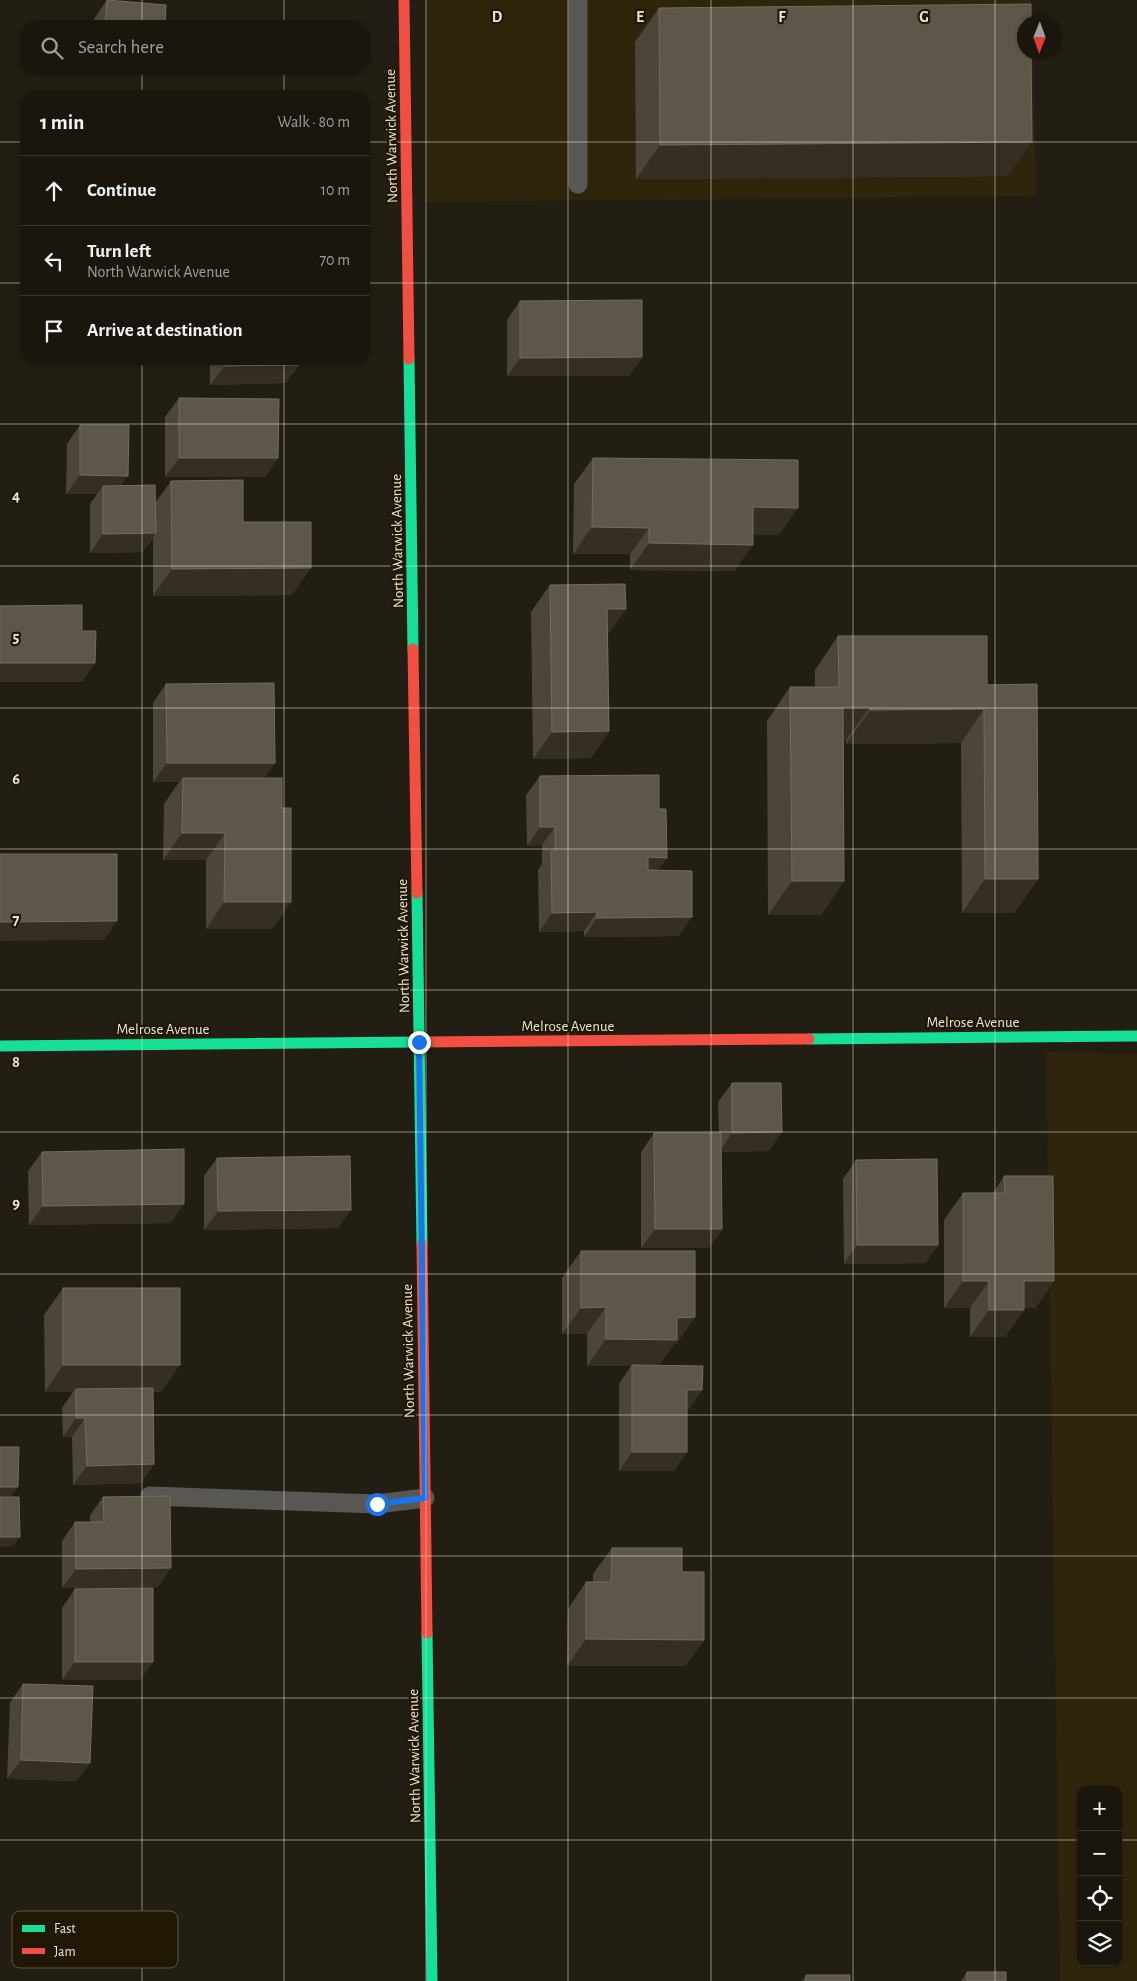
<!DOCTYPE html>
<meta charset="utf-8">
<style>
:root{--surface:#1a160e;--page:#231f17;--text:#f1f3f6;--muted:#9f9f9e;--line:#38352e}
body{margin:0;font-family:"Alegreya Sans",sans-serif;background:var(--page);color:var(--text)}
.controls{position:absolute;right:15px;bottom:15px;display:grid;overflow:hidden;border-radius:10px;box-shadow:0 1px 4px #0004}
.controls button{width:45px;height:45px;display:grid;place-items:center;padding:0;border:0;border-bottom:1px solid var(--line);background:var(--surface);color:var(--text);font:25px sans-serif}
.compass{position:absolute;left:1017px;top:15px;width:45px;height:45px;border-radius:50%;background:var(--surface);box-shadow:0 1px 4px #0004;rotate:181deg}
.stop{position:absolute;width:15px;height:15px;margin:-11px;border:4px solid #1a73e8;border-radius:50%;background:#fff}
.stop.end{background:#1a73e8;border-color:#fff;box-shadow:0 1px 5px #0008}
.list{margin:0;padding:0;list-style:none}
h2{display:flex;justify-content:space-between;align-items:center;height:65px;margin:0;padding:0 20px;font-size:21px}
h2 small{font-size:16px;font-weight:400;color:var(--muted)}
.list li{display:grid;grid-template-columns:32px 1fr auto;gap:15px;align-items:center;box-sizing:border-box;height:70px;padding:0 20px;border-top:1px solid var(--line)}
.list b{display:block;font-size:19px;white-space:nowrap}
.list p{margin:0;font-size:16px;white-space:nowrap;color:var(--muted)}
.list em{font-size:16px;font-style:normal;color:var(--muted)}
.icon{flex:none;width:28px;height:28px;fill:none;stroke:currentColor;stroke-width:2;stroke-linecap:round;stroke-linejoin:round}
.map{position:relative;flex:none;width:1137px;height:1981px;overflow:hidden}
.search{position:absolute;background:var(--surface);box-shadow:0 1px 4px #0004;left:20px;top:20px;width:350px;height:55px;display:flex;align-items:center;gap:12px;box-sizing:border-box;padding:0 18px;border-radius:20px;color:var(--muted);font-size:19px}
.panel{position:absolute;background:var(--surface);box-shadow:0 1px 4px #0004;left:20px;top:90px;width:350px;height:275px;border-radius:20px}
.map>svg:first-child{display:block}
.built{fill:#2e250a;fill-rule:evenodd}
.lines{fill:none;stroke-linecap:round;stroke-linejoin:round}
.lane{stroke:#595753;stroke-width:19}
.fast{stroke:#16e098;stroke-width:11}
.jam{stroke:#f24e42;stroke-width:11}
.wall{fill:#4c4638}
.shaded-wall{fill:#342f22}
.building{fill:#5d5749;stroke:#736d60}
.route{stroke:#1a73e8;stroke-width:6}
.grid{fill:none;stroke:#eae5d8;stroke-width:1;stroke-opacity:0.55}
.labels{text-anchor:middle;stroke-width:4.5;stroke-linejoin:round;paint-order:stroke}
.street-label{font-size:15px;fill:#eae5d8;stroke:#201804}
.key{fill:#201804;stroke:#5d5644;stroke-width:1}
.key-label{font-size:14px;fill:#eae5d8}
.grid-label{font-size:16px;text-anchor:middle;font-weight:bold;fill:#eae5d8;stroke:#201804;stroke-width:4.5;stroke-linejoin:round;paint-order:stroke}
</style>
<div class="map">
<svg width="1137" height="1981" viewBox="0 0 1137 1981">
<rect width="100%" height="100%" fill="#231e13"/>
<!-- built -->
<g class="built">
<path d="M 426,0 L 1031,0 L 1032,22 L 1024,22 L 1024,52 L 1033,53 L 1036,196 L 427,202 Z"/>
<path d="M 1046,1052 L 1137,1054 L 1137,1981 L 1060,1981 ZM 1081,1790 L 1118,1790 L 1118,1962 L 1081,1962 Z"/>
</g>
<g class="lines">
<!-- lane -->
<g class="lane">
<path d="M 578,0 L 578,184"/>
<path d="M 150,1496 L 377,1504 L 425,1498"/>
</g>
<!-- fast -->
<g class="fast">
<path d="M 409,359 L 413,649"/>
<path d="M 417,893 L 422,1245"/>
<path d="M 809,1039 L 1137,1036"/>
<path d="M 0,1046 L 421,1042"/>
<path d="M 427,1633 L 432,1981"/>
</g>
<!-- jam -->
<g class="jam">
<path d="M 404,0 L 409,359"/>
<path d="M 413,649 L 417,893"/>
<path d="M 421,1042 L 809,1039"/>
<path d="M 422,1245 L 427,1633"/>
</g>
</g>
<!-- wall -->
<g class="wall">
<path d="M 107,0 L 165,26 L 93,26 L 94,19 Z"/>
<path d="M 659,8 L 1008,176 L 636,179 L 635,42 Z"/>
<path d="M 520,301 L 642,357 L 629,376 L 507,376 L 507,320 Z"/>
<path d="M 210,359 L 299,359 L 286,383 L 210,385 Z"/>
<path d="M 179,398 L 278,458 L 265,477 L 165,477 L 165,417 Z"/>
<path d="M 80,425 L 121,485 L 155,503 L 171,481 L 243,522 L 292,595 L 153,596 L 153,538 L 142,552 L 90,553 L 90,504 L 97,494 L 66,494 L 67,444 Z"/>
<path d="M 593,458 L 779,535 L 753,534 L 734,571 L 630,570 L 630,554 L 573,554 L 574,484 Z"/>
<path d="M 550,585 L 626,609 L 608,634 L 609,731 L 591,758 L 533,759 L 531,612 Z"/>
<path d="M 838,636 L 987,685 L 1038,879 L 1014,913 L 962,913 L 961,743 L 846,744 L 846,740 L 844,740 L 844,881 L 821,915 L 768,915 L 767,721 L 790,687 L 815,687 L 815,670 Z"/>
<path d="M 166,684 L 265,778 L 282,808 L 291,902 L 272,929 L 206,929 L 206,860 L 163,860 L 164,804 L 179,782 L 153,782 L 153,703 Z"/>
<path d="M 540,776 L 659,809 L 667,858 L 658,870 L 679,936 L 584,937 L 584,931 L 539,932 L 538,870 L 542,864 L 542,845 L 527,846 L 526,795 Z"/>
<path d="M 732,1083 L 769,1151 L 721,1152 L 722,1229 L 709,1248 L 641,1248 L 641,1152 L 654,1133 L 719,1133 L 718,1102 Z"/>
<path d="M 42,1152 L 171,1223 L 29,1225 L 28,1171 Z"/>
<path d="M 217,1158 L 338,1228 L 204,1230 L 204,1176 Z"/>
<path d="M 856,1160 L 938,1245 L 925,1263 L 844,1264 L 843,1179 Z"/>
<path d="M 1004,1176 L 1054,1281 L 1035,1308 L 1024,1308 L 1024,1310 L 1005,1337 L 970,1337 L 970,1308 L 944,1308 L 944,1220 L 963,1193 L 993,1193 Z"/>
<path d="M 581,1251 L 695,1317 L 676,1344 L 674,1344 L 659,1365 L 702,1390 L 689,1409 L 687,1409 L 674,1471 L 619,1471 L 619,1384 L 631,1366 L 587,1366 L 587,1334 L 562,1334 L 562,1278 Z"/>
<path d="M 63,1288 L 161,1392 L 153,1392 L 154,1464 L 141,1483 L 73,1485 L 72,1437 L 63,1437 L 62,1408 L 73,1392 L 45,1392 L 44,1315 Z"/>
<path d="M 103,1497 L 158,1587 L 62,1588 L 62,1541 L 75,1522 L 90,1522 L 90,1515 Z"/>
<path d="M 612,1548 L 682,1572 L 704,1640 L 685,1666 L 567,1666 L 568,1609 L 586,1582 L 593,1582 L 593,1574 Z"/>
<path d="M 75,1589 L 153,1662 L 140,1680 L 62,1680 L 62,1608 Z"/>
<path d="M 23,1684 L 77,1781 L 7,1779 L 10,1702 Z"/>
<path d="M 967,1972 L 1006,1981 L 961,1981 Z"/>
<path d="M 806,1975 L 850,1981 L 802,1981 Z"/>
</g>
<!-- shaded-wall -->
<g class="shaded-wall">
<path d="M 1032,142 L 1008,176 L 636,179 L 660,145 Z"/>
<path d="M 642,357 L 629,376 L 507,376 L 520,358 Z"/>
<path d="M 299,365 L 286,383 L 210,385 L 224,366 Z"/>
<path d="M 179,458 L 278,458 L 265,477 L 165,477 Z"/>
<path d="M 80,475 L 128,476 L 115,494 L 103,486 L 97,494 L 66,494 Z"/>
<path d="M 753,507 L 798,508 L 779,535 L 734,534 Z"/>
<path d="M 592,527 L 649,528 L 630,554 L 573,554 Z"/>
<path d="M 156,533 L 142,552 L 90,553 L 103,534 Z"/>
<path d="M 649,543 L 753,545 L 734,571 L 630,570 Z"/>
<path d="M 311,568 L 292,595 L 153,596 L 172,569 Z"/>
<path d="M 607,609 L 626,609 L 607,635 Z"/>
<path d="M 0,663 L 95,663 L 82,682 L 0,682 Z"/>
<path d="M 843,707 L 870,707 L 846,740 L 820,741 Z"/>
<path d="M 984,709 L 961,743 L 846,744 L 870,710 Z"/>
<path d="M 609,731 L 591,758 L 533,759 L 552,732 Z"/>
<path d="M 167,763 L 275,763 L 262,782 L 183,778 L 179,782 L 153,782 Z"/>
<path d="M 540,827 L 555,827 L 542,845 L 527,846 Z"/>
<path d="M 182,833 L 225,833 L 206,860 L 163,860 Z"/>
<path d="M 648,857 L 667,858 L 654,876 L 635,876 Z"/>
<path d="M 985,879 L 1038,879 L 1014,913 L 962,913 Z"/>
<path d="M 792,881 L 844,881 L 821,915 L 768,915 Z"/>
<path d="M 224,902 L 291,902 L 272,929 L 206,929 Z"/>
<path d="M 597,912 L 584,931 L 539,932 L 552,913 Z"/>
<path d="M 692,917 L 679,936 L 584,937 L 597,918 Z"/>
<path d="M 117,921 L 104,940 L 0,941 L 0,922 Z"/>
<path d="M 782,1132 L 769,1151 L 719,1152 L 732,1133 Z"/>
<path d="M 184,1204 L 171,1223 L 29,1225 L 43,1206 Z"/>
<path d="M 351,1210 L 338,1228 L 204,1230 L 218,1211 Z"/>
<path d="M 655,1229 L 722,1229 L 709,1248 L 641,1248 Z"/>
<path d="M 857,1245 L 938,1245 L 925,1263 L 844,1264 Z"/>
<path d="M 963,1281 L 989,1281 L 970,1308 L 944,1308 Z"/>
<path d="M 1024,1281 L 1054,1281 L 1035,1308 L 1005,1308 Z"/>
<path d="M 606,1307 L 587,1334 L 562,1334 L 581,1308 Z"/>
<path d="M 989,1310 L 1024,1310 L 1005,1337 L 970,1337 Z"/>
<path d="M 695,1317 L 676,1344 L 674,1344 L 658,1366 L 632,1365 L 631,1366 L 587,1366 L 606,1339 L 677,1318 Z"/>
<path d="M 63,1365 L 180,1365 L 161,1392 L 76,1392 L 76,1389 L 73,1392 L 45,1392 Z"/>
<path d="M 687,1390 L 702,1390 L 689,1409 L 674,1409 Z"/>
<path d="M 76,1418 L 85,1418 L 72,1437 L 63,1437 Z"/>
<path d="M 632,1452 L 687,1452 L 674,1471 L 619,1471 Z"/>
<path d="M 154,1464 L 141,1483 L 73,1485 L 87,1466 Z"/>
<path d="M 0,1487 L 18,1487 L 11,1497 L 0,1496 Z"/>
<path d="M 0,1537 L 20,1537 L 13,1546 L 0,1547 Z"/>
<path d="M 171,1568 L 158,1587 L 62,1588 L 76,1569 Z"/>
<path d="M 586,1639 L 704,1640 L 685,1666 L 567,1666 Z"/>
<path d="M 75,1662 L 153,1662 L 140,1680 L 62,1680 Z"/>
<path d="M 21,1760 L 90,1763 L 77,1781 L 7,1779 Z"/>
</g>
<!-- building -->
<g class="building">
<path d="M 107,0 L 166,5 L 165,26 L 105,26 Z"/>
<path d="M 1031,4 L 1031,22 L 1024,22 L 1024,52 L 1031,52 L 1032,142 L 660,145 L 659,8 Z"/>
<path d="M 642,300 L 642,357 L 520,358 L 520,301 Z"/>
<path d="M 224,359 L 299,359 L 299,365 L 224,366 Z"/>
<path d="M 179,398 L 279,399 L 278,458 L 179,458 Z"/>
<path d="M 80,425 L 129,425 L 128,476 L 80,475 Z"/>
<path d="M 593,458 L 798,460 L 798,508 L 753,507 L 753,545 L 649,543 L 649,528 L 592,527 Z"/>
<path d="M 243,480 L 243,522 L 311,522 L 311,568 L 172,569 L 171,481 Z"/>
<path d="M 155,485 L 156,533 L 103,534 L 103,486 Z"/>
<path d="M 625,584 L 626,609 L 607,609 L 609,731 L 552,732 L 550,585 Z"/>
<path d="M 82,605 L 82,631 L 96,631 L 95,663 L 0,663 L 0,606 Z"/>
<path d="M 838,636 L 987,636 L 987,685 L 1037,684 L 1038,879 L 985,879 L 984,709 L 870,710 L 870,707 L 843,707 L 844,881 L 792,881 L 790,687 L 839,687 Z"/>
<path d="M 274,683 L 275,763 L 167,763 L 166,684 Z"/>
<path d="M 659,775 L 659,809 L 666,809 L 667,858 L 648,857 L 648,870 L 692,871 L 692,917 L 597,918 L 597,912 L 552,913 L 551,851 L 555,851 L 555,827 L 540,827 L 540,776 Z"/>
<path d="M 183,778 L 282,778 L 282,808 L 291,808 L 291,902 L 224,902 L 225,833 L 182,833 Z"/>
<path d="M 0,854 L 117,854 L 117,921 L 0,922 Z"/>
<path d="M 732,1083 L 781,1083 L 782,1132 L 732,1133 Z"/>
<path d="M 654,1133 L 721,1133 L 722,1229 L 655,1229 Z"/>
<path d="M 184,1149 L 184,1204 L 43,1206 L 42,1152 Z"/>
<path d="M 350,1156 L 351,1210 L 218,1211 L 217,1158 Z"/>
<path d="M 937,1159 L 938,1245 L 857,1245 L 856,1160 Z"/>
<path d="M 1004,1176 L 1053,1176 L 1054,1281 L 1024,1281 L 1024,1310 L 989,1310 L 989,1281 L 963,1281 L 963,1193 L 1005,1193 Z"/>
<path d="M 581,1251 L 695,1251 L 695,1317 L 677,1318 L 677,1340 L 606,1339 L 606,1307 L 581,1308 Z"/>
<rect x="63" y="1288" width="117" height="77"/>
<path d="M 632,1365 L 703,1366 L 702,1390 L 687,1390 L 687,1452 L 632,1452 Z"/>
<path d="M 153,1388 L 154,1464 L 87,1466 L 85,1418 L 76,1418 L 76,1389 Z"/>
<path d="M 0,1447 L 19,1447 L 18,1487 L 0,1487 Z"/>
<path d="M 170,1496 L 171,1568 L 76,1569 L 75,1522 L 104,1522 L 103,1497 Z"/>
<path d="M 0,1497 L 19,1497 L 20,1537 L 0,1537 Z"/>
<path d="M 612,1548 L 682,1548 L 682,1572 L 704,1572 L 704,1640 L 586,1639 L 586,1582 L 611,1582 Z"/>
<path d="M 153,1588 L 153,1662 L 75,1662 L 75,1589 Z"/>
<path d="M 23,1684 L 93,1686 L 90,1763 L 21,1760 Z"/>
<rect x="967" y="1972" width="39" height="9"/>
<rect x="806" y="1975" width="44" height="6"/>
</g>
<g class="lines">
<!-- route -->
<path class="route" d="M 377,1504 L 425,1498 L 419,1042"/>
</g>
<!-- grid -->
<path class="grid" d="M 142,0 L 142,26M 284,0 L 284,26M 426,0 L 426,1981M 568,0 L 568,1981M 711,0 L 711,1981M 853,0 L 853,1981M 995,0 L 995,1981M 142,69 L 142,96M 284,69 L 284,96M 0,142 L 26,142M 364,142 L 1137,142M 0,283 L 26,283M 364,283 L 1137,283M 142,359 L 142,1981M 284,359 L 284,1981M 0,424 L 1137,424M 0,566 L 1137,566M 0,708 L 1137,708M 0,849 L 1137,849M 0,990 L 1137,990M 0,1132 L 1137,1132M 0,1274 L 1137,1274M 0,1415 L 1137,1415M 0,1556 L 1137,1556M 0,1698 L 1137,1698M 0,1840 L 1081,1840M 1118,1840 L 1137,1840"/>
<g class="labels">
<!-- street labels -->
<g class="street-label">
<text transform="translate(391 136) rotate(-91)" y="5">North Warwick Avenue</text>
<text transform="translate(397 541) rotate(-91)" y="5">North Warwick Avenue</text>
<text transform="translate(403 946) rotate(-91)" y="5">North Warwick Avenue</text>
<text x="973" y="1027">Melrose Avenue</text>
<text x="568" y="1031">Melrose Avenue</text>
<text x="163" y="1034">Melrose Avenue</text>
<text transform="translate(408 1351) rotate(-91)" y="5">North Warwick Avenue</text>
<text transform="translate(414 1756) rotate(-91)" y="5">North Warwick Avenue</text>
</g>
</g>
<!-- legend -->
<rect x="12" y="1911" width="166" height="57" rx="8" class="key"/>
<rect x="22" y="1925" width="23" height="7" fill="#16e098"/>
<rect x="22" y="1948" width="23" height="6" fill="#f24e42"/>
<g class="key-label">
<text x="54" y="1933">Fast</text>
<text x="54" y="1956">Jam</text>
</g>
<g class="grid-label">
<text x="497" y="22">D</text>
<text x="640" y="22">E</text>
<text x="782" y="22">F</text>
<text x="924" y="22">G</text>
<text x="16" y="501">4</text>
<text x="16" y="642">5</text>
<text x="16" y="784">6</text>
<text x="16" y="925">7</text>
<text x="16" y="1067">8</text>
<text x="16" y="1208">9</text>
</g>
</svg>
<div class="controls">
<button>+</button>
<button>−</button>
<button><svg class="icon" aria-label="locate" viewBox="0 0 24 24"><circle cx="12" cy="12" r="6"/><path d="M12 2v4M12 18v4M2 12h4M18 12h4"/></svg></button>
<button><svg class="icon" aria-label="layers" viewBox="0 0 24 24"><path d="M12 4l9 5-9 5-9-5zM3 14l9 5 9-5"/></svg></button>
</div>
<svg class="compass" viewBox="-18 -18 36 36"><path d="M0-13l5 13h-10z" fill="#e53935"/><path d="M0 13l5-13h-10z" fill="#9f9f9e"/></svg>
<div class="stop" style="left:377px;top:1504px"></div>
<div class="stop end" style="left:419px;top:1042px"></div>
<div class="search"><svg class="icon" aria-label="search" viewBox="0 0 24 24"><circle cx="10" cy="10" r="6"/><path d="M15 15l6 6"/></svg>Search here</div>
<section class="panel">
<h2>1 min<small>Walk · 80 m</small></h2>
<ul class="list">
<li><svg class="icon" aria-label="ahead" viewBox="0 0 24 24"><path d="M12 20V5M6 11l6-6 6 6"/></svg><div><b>Continue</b></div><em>10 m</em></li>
<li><svg class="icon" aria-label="left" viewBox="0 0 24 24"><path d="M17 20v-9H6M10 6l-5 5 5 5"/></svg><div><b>Turn left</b><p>North Warwick Avenue</p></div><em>70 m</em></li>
<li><svg class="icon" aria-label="arrive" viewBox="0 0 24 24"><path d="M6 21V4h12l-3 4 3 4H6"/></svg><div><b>Arrive at destination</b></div></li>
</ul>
</section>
</div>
